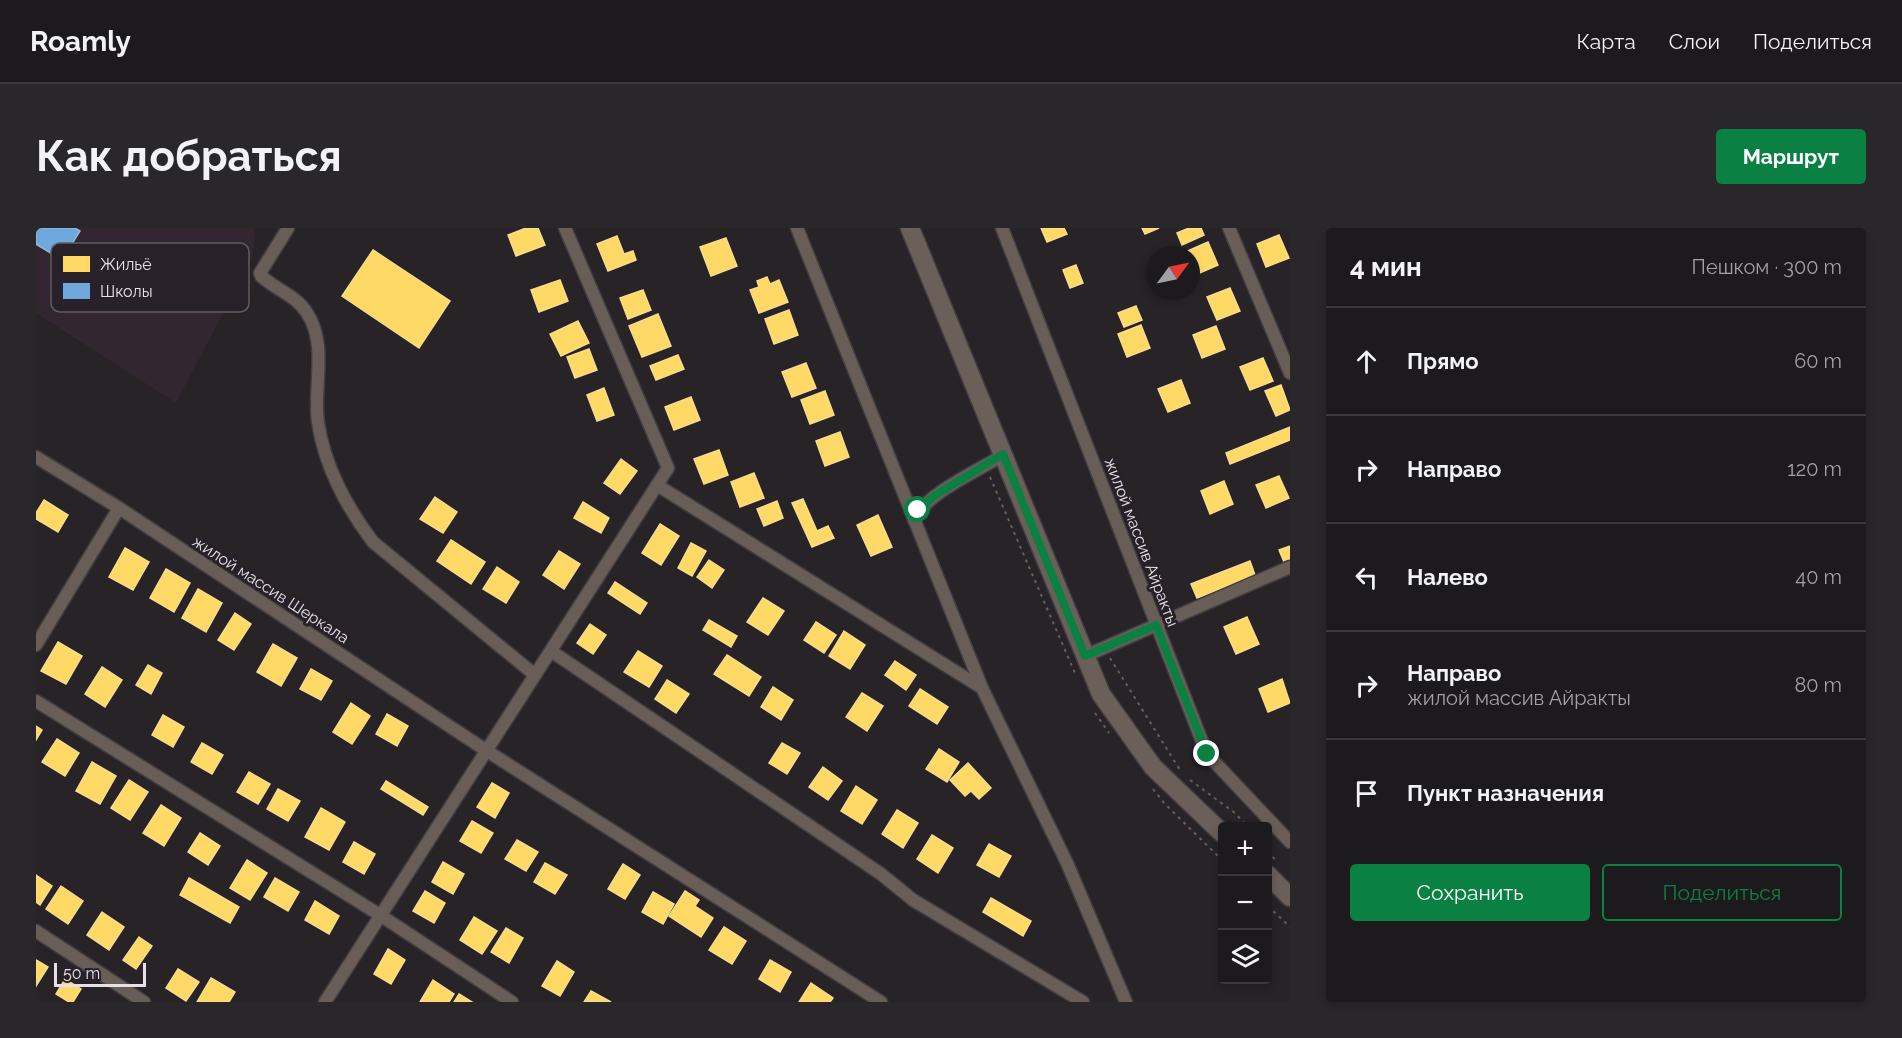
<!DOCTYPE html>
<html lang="ru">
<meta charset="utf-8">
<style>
:root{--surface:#1d1a1d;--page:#2a272a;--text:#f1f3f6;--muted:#a0a1a4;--line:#3b383b;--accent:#0b8043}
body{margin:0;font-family:Raleway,sans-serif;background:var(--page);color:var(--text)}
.controls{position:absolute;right:18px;bottom:18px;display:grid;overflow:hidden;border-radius:6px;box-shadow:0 3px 9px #0003}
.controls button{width:54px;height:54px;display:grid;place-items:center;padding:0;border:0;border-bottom:2px solid var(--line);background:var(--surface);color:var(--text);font:30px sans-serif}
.compass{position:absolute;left:1110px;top:18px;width:54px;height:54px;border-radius:50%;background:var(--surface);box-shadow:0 3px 9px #0003;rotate:57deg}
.scale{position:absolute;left:18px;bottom:15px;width:92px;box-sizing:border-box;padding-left:6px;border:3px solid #e7e1e7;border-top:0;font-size:16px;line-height:21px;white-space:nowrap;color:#e7e1e7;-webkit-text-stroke:4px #292129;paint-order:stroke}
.stop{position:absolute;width:18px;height:18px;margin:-14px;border:4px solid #0b8043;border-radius:50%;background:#fff}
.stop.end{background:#0b8043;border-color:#fff;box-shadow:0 2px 6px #0008}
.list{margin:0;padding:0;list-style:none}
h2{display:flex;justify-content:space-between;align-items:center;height:78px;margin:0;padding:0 24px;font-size:26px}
h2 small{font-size:20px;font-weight:400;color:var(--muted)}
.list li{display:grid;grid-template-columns:39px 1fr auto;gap:18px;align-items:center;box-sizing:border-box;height:108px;padding:0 24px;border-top:2px solid var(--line)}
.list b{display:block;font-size:22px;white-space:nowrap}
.list p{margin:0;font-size:20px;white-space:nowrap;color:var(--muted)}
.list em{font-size:20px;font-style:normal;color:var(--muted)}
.actions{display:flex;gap:12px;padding:18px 24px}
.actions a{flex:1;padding:14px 0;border:2px solid var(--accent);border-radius:6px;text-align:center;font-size:21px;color:var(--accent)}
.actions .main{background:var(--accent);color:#fff}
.icon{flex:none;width:33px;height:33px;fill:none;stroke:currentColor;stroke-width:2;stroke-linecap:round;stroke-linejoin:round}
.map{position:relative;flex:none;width:1254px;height:774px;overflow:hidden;border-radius:6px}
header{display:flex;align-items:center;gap:36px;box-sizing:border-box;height:84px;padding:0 30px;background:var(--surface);border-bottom:2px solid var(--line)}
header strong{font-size:28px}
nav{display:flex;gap:33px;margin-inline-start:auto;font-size:21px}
.intro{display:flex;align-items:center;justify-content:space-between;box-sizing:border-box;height:144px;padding:0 36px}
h1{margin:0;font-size:42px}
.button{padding:15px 27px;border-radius:6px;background:var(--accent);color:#fff;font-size:21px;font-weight:700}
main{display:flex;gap:36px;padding:0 36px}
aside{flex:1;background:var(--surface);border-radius:6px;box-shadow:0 3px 9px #0003}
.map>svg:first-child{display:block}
.education{fill:#322631}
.homes{fill:#ffd966;stroke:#f8db8d;stroke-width:1.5}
.schools{fill:#6fa8dc;stroke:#93b9df;stroke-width:1.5}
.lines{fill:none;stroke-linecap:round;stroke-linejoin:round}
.street-casing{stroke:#413e41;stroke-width:15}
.secondary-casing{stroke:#413e41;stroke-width:21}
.path{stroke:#665f5d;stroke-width:2;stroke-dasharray:3 4.5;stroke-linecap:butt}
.street{stroke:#685e57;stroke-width:12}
.secondary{stroke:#6b5f59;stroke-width:18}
.route{stroke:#0b8043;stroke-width:8}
.labels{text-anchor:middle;stroke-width:6;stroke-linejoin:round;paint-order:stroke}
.street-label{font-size:16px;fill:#e7e1e7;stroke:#292129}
.key{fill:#292129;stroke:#625b62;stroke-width:1.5}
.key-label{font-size:16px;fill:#e7e1e7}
</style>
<header>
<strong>Roamly</strong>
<nav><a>Карта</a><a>Слои</a><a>Поделиться</a></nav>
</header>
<div class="intro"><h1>Как добраться</h1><a class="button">Маршрут</a></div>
<main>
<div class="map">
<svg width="1254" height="774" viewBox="0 0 1254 774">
<rect width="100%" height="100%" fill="#272327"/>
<!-- education -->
<path class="education" d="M 0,0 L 219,0 L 217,28 L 140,175 L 0,85 Z"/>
<!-- homes -->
<g class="homes">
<path d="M 490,0 L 502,0 L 509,17 L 480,28 L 472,7 Z"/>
<path d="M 1005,0 L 1028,0 L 1031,6 L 1011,14 Z"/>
<path d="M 1106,0 L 1123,0 L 1109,6 Z"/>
<path d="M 1153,0 L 1165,0 L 1168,7 L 1146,17 L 1141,5 Z"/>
<path d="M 1243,7 L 1253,30 L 1230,39 L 1221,16 Z"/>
<path d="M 581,8 L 588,26 L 597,23 L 600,32 L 572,43 L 561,16 Z"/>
<path d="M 690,10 L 701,38 L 675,48 L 664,19 Z"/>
<path d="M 1172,14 L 1182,37 L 1159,47 L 1155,37 L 1155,27 L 1151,27 L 1149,24 Z"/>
<path d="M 337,22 L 414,73 L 383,120 L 306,68 Z"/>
<path d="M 1040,37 L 1047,55 L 1034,60 L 1027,42 Z"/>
<path d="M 731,49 L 734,56 L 743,52 L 752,74 L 723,85 L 714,62 L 723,59 L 721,53 Z"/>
<path d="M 524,52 L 532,73 L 503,84 L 495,62 Z"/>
<path d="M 1194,60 L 1204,83 L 1181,92 L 1171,69 Z"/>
<path d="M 607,62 L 615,82 L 592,91 L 584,70 Z"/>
<path d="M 1100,78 L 1106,92 L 1088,99 L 1082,85 Z"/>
<path d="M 753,82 L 762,107 L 738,116 L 729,91 Z"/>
<path d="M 622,86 L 635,118 L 606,129 L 593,98 Z"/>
<path d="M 542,93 L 553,115 L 525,128 L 514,106 Z"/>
<path d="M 1105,97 L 1114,120 L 1091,129 L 1082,106 Z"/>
<path d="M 1180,98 L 1189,121 L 1166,130 L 1157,107 Z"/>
<path d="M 553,121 L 561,142 L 539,150 L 531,129 Z"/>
<path d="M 642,127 L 648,141 L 620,152 L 614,138 Z"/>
<path d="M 1227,130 L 1237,153 L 1214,162 L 1204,139 Z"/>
<path d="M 770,135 L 780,160 L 756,169 L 746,144 Z"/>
<path d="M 1145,152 L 1154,175 L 1132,184 L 1122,161 Z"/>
<path d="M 1245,157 L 1254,182 L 1240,188 L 1229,163 Z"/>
<path d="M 568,160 L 578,187 L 561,193 L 551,167 Z"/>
<path d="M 789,163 L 798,187 L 774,196 L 765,172 Z"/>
<path d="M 655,169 L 664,192 L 638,202 L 629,179 Z"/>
<path d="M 1254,199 L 1254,212 L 1194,236 L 1190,225 Z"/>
<path d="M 804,204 L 813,229 L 789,238 L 780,213 Z"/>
<path d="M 683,222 L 692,247 L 668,256 L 658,231 Z"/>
<path d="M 585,231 L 601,243 L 584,266 L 568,255 Z"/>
<path d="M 718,245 L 728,270 L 704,279 L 695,254 Z"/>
<path d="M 1243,248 L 1253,270 L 1230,280 L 1220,257 Z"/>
<path d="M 1188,253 L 1197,276 L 1174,286 L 1165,263 Z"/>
<path d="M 399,269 L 421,284 L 407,305 L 384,291 Z"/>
<path d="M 767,271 L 781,303 L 792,298 L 798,310 L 776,319 L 756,275 Z"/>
<path d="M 8,272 L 32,287 L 22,304 L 0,291 L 0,285 Z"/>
<path d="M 741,273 L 747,290 L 728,298 L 721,281 Z"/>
<path d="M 547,274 L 573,290 L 565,305 L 538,290 Z"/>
<path d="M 842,287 L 856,319 L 835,328 L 821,297 Z"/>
<path d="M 624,296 L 643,308 L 625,337 L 606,325 Z"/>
<path d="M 415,312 L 449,334 L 435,356 L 401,333 Z"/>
<path d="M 655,315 L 670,323 L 656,348 L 642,340 Z"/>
<path d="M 1254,318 L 1254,331 L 1248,334 L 1243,322 Z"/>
<path d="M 89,320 L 113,334 L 97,362 L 73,349 Z"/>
<path d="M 523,323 L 544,336 L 528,361 L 507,347 Z"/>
<path d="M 673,332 L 688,342 L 676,360 L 661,349 Z"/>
<path d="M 1214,333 L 1219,347 L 1161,370 L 1155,356 Z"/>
<path d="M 461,339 L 483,354 L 470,375 L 447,361 Z"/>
<path d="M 130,341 L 154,355 L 138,384 L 114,370 Z"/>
<path d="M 579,354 L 611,375 L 604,386 L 572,365 Z"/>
<path d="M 162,361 L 186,375 L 170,404 L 146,390 Z"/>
<path d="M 727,370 L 748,383 L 732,407 L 711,394 Z"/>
<path d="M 199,385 L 215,396 L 198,422 L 182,412 Z"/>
<path d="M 1211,389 L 1223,416 L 1200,426 L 1188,399 Z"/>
<path d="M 673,392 L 701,408 L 695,419 L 667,402 Z"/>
<path d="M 780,394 L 800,407 L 788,425 L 768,412 Z"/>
<path d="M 554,396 L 570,407 L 557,426 L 541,415 Z"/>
<path d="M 808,403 L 829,417 L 814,441 L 793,428 Z"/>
<path d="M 22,414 L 46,428 L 30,456 L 5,443 Z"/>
<path d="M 237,416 L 261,430 L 245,458 L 221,444 Z"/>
<path d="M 602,423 L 626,438 L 613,459 L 588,444 Z"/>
<path d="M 691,427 L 725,449 L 713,468 L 678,446 Z"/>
<path d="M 859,433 L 880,447 L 870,462 L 849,447 Z"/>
<path d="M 112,437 L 126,445 L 115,466 L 100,457 Z"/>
<path d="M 66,439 L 86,452 L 69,479 L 49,466 Z"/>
<path d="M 275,441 L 296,453 L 285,472 L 264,461 Z"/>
<path d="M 1246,451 L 1254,475 L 1232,484 L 1223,461 Z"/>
<path d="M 631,452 L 653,466 L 640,485 L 619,471 Z"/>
<path d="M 737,459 L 757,472 L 745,492 L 725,479 Z"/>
<path d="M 884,461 L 912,479 L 901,496 L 873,478 Z"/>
<path d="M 826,465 L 847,478 L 831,503 L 810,489 Z"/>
<path d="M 315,475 L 334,488 L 316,516 L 297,504 Z"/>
<path d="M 351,486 L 372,498 L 361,518 L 340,506 Z"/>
<path d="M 127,487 L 148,499 L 137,519 L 116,507 Z"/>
<path d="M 0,498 L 6,502 L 0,512 Z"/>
<path d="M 21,511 L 43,525 L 29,548 L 6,534 Z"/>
<path d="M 166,515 L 187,527 L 176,546 L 155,534 Z"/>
<path d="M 746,515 L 764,525 L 751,546 L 733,535 Z"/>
<path d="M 903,521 L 923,534 L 911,554 L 890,541 Z"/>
<path d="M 56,534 L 80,548 L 64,576 L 40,563 Z"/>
<path d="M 932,535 L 955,560 L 943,571 L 935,563 L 929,568 L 914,552 Z"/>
<path d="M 787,539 L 806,553 L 792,572 L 773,559 Z"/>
<path d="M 213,544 L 234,556 L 222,576 L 201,564 Z"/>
<path d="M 93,552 L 112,564 L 94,592 L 75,580 Z"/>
<path d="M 350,553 L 392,579 L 387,587 L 345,561 Z"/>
<path d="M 456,555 L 473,565 L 459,590 L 441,579 Z"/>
<path d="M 820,558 L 841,572 L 826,596 L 805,583 Z"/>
<path d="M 242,561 L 264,573 L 252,593 L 231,581 Z"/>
<path d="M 125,577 L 145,590 L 128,618 L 107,605 Z"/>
<path d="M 285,580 L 309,594 L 293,622 L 269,609 Z"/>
<path d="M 861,582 L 882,595 L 867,620 L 846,606 Z"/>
<path d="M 436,593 L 457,605 L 445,625 L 424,613 Z"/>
<path d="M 164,605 L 184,618 L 172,637 L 152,624 Z"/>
<path d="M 896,607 L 917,620 L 902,645 L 881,631 Z"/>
<path d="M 481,612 L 502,624 L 490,643 L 469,631 Z"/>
<path d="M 318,614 L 339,626 L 328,646 L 307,634 Z"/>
<path d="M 953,616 L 975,628 L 963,649 L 941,637 Z"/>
<path d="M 211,632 L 231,645 L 214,672 L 194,660 Z"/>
<path d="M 407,634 L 428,646 L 417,666 L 396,654 Z"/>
<path d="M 509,635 L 531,647 L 519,666 L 498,654 Z"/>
<path d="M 587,636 L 604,647 L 589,671 L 572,661 Z"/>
<path d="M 0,647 L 16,658 L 4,677 L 0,674 Z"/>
<path d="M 153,650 L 203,679 L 194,695 L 144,667 Z"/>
<path d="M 239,650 L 263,664 L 252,683 L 228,669 Z"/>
<path d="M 25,658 L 47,673 L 32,696 L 10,681 Z"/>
<path d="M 389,663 L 409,675 L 398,695 L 377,683 Z"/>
<path d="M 649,663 L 663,672 L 659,678 L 677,690 L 665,709 L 633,688 Z"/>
<path d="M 617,664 L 638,676 L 627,696 L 606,684 Z"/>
<path d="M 955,670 L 995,693 L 987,708 L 947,684 Z"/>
<path d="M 279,673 L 303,688 L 293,706 L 269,692 Z"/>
<path d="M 66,684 L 88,699 L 73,722 L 51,707 Z"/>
<path d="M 438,689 L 461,703 L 446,726 L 424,712 Z"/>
<path d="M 688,699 L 710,713 L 696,736 L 673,722 Z"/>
<path d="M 470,700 L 487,710 L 473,735 L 455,724 Z"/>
<path d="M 103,709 L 116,718 L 100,741 L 87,732 Z"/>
<path d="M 352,721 L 369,732 L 355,756 L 338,746 Z"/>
<path d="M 0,732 L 12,739 L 0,758 Z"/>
<path d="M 734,732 L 755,744 L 744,764 L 723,751 Z"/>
<path d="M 521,733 L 538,744 L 524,768 L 506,758 Z"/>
<path d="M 142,741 L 163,754 L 150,773 L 130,760 Z"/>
<path d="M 175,750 L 199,764 L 193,774 L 161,774 Z"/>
<path d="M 29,751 L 45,761 L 37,774 L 33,774 L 20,766 Z"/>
<path d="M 397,752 L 418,766 L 413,774 L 384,774 Z"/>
<path d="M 775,755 L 797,770 L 794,774 L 763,774 Z"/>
<path d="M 555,763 L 575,774 L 548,774 Z"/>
<path d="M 423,766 L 436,774 L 418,774 Z"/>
</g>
<!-- schools -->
<path class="schools" d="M 0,0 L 39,0 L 44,3 L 26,32 L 0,16 Z"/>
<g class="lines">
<!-- street casing -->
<g class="street-casing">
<g id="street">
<path d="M 252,0 L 224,45 L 225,48 C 239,61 261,68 271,85 C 292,117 277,159 282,194 C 288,237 311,280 337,314 L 499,447"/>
<path d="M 761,0 L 946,460 L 1031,635 L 1090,774"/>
<path d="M 966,0 L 1171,526 L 1254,614"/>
<path d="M 1193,0 L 1254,145"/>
<path d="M 0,229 L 83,280 L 451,523 L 845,774"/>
<path d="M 621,257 L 946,460"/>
<path d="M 878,292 C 890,265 942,243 967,227"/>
<path d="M 0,417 L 83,280"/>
<path d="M 515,423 L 845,646 L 877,672 L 1047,774"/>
<path d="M 1049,428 L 1254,339"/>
<path d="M 0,473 L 344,687 L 476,774"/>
<path d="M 0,703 L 108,774"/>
<path d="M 289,774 L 632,240 L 529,0"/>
</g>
</g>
<!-- secondary casing -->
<g class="secondary-casing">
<g id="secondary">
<path d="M 874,0 L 1065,466 L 1117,539 L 1186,605"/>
<path d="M 1232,647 L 1254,669"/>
</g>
</g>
<!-- path -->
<g class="path">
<path d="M 954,249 L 1039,445"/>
<path d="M 1074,430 L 1144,542"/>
<path d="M 1059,485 L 1073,505"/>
<path d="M 1154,552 L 1199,585 L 1211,598"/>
<path d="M 1117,561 L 1129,576 L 1186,632"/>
<path d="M 1232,623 L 1241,634"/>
<path d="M 1232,678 L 1254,699"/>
</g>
<!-- street -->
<use href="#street" class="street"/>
<!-- secondary -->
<use href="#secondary" class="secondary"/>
</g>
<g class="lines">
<!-- route -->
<path class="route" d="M 882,282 L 898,268 L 967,226 L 1049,428 L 1120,397 L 1171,526"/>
</g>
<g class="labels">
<!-- street labels -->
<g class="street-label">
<text transform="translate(1106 314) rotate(69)" y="6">жилой массив Айракты</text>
<text transform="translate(235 361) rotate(33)" y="6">жилой массив Шеркала</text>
</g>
</g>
<!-- legend -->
<rect x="15" y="15" width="198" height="69" rx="9" class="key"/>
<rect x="27" y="28" width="27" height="16" fill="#ffd966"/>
<rect x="27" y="55" width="27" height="16" fill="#6fa8dc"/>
<g class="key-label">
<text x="64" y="42">Жильё</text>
<text x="64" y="69">Школы</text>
</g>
</svg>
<div class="controls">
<button>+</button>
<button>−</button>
<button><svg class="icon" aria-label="layers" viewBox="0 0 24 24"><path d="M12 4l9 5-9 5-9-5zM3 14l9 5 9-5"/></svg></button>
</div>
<svg class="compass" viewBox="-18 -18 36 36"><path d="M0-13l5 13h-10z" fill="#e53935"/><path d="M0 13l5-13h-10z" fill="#a0a1a4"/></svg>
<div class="scale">50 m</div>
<div class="stop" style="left:882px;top:282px"></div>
<div class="stop end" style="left:1171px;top:526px"></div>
</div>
<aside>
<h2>4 мин<small>Пешком · 300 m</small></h2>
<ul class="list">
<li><svg class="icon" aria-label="ahead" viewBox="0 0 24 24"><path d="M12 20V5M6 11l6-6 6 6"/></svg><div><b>Прямо</b></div><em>60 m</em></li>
<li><svg class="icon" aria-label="right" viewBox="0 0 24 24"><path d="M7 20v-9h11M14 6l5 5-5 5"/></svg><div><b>Направо</b></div><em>120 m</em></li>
<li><svg class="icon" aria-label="left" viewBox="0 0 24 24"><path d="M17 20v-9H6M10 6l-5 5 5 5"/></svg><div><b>Налево</b></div><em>40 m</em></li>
<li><svg class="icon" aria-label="right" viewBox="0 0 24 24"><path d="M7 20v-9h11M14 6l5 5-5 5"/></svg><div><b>Направо</b><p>жилой массив Айракты</p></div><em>80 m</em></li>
<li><svg class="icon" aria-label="arrive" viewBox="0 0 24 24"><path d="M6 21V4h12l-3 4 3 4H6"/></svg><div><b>Пункт назначения</b></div></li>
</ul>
<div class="actions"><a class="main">Сохранить</a><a>Поделиться</a></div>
</aside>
</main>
